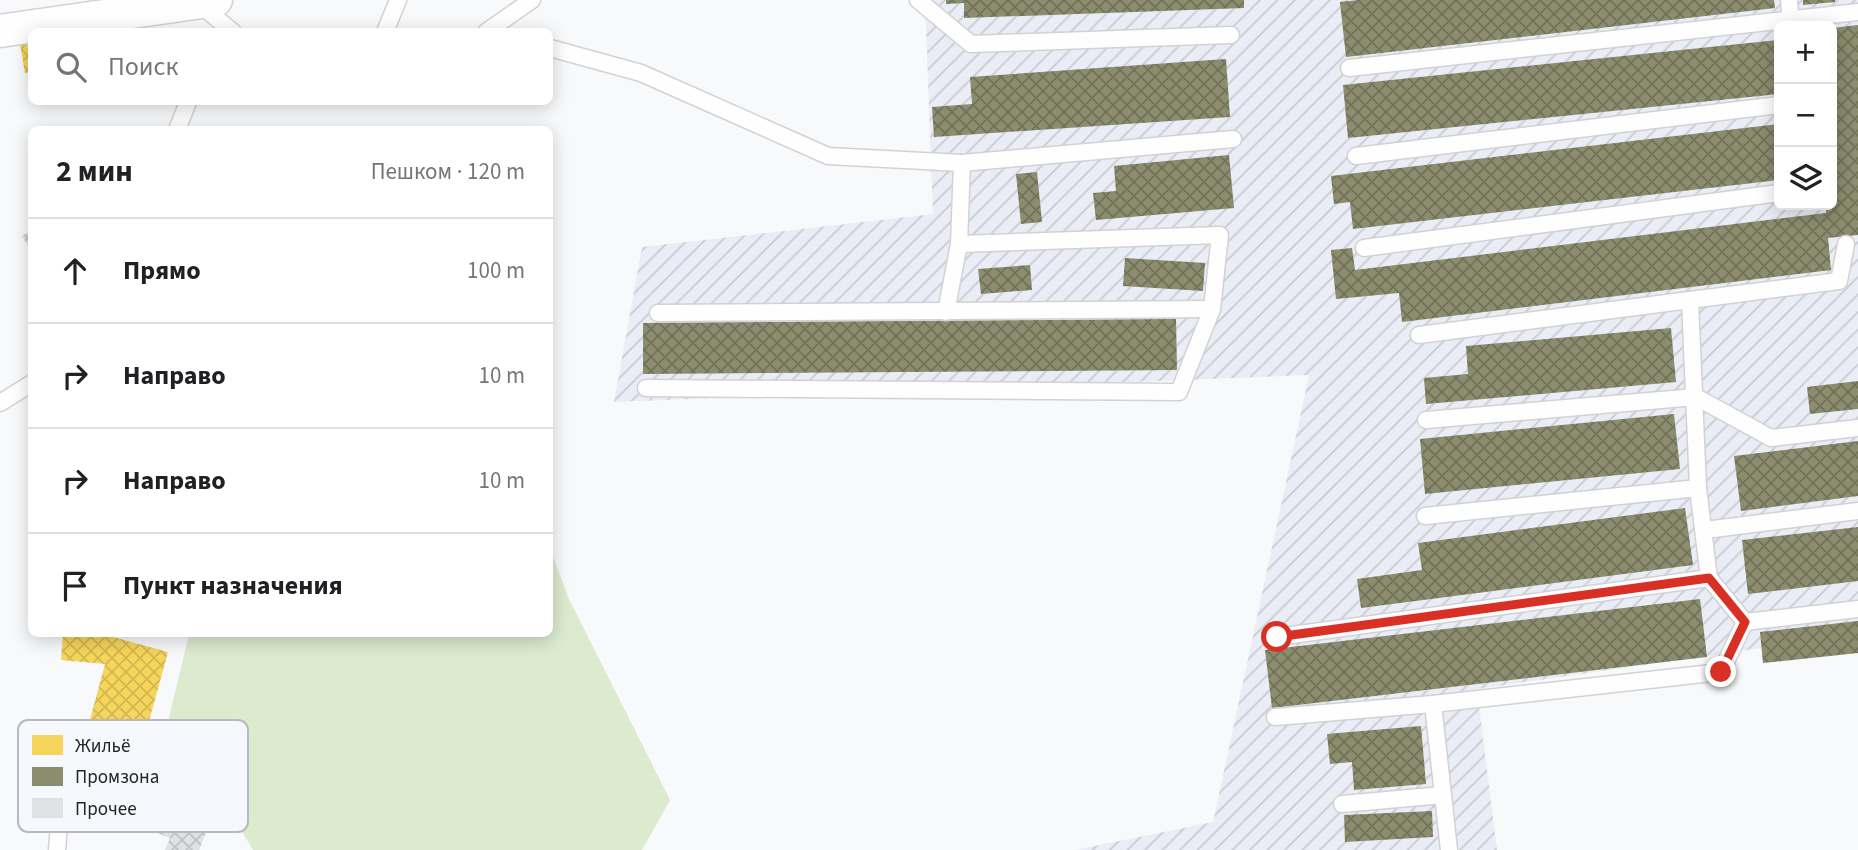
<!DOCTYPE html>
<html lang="ru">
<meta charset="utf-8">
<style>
:root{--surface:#fff;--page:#f6f6f6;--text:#202124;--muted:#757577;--line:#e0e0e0}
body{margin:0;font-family:"Source Sans 3",sans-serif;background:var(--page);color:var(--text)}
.controls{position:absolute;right:21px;top:21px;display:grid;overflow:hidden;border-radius:10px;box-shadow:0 4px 18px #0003}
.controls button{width:63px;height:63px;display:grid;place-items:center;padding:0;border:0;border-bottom:2px solid var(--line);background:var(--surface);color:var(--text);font:35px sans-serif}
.stop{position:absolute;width:21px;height:21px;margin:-16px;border:5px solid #d93025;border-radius:50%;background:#fff}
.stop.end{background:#d93025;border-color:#fff;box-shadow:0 2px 7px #0008}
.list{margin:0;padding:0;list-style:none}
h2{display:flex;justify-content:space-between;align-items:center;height:91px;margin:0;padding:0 28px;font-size:30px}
h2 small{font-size:23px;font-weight:400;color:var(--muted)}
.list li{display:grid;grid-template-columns:46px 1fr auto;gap:21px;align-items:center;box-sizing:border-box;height:105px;padding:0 28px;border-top:2px solid var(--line)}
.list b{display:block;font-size:26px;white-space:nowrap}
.list em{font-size:23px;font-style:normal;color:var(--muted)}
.icon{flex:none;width:38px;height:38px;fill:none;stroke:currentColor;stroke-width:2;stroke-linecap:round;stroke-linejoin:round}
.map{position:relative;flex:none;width:1858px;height:850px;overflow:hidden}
.search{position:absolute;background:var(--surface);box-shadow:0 4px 18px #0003;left:28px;top:28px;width:525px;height:77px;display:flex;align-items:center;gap:18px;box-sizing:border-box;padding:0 24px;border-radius:10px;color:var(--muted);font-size:26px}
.panel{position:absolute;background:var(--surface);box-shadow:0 4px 18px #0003;left:28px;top:126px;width:525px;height:511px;border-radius:10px}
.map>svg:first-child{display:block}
.industrial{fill:url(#industrial-furrows);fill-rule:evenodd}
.green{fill:#dceace}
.homes{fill:url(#homes-cross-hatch)}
.industry{fill:url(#industry-cross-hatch)}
.building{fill:url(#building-cross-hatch)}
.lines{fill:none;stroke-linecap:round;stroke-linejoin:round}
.service-casing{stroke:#d2d2d4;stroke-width:19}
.minor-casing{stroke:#d2d2d4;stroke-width:35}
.service{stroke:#fefefe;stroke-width:16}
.minor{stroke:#fefefe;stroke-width:32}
.route{stroke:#d93025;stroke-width:9}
.key{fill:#f5f8fd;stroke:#b7b9bd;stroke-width:2}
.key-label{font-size:19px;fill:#252628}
</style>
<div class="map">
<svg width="1858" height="850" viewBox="0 0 1858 850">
<defs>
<pattern id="industrial-furrows" width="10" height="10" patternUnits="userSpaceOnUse" patternTransform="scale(1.75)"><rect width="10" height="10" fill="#eaedf5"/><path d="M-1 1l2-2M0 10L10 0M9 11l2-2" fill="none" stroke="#c9cbd2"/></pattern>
<pattern id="homes-cross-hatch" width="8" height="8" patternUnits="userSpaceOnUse" patternTransform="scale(1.75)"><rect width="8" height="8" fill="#f6d55c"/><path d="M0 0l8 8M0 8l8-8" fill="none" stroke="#d3b750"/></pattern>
<pattern id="industry-cross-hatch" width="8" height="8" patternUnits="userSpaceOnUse" patternTransform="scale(1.75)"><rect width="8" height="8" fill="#8c8c6e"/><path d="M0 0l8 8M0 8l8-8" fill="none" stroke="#72725a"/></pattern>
<pattern id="building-cross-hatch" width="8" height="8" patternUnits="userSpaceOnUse" patternTransform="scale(1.75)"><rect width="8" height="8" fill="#e0e1e2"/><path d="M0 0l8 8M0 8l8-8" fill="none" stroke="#c0c1c2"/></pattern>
</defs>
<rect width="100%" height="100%" fill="#f7f9fb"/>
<!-- industrial -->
<path class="industrial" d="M 925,0 L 1858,0 L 1858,634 L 1477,689 L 1497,850 L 1075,850 L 1213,822 L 1309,375 L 614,402 L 642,247 L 933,214 ZM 1779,26 L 1832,26 L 1832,205 L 1779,205 Z"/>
<!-- green -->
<path class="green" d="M 550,548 L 568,597 L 670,800 L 642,850 L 253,850 L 217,790 L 162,747 L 189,634 L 550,634 Z"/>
<!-- homes -->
<g class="homes">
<path d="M 32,35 L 32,72 L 25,73 L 19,37 Z"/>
<path d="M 63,634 L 113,637 L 168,652 L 140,754 L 85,738 L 105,664 L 61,660 Z"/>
</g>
<!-- industry -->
<g class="industry">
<path d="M 946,0 L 1244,0 L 1244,8 L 964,18 L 964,3 L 946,4 Z"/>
<path d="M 1358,0 L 1774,0 L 1775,8 L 1346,57 L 1340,2 Z"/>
<path d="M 1803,0 L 1835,0 L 1835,2 L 1803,5 Z"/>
<path d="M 1858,25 L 1858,235 L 1828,238 L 1831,270 L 1402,322 L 1399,293 L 1336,299 L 1331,250 L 1352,248 L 1355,270 L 1826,213 L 1826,205 L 1832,205 L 1832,28 Z"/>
<path d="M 1778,40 L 1779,94 L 1348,138 L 1343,85 Z"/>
<path d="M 1226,59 L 1230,117 L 934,137 L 932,107 L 972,104 L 970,77 Z"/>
<path d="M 1779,124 L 1779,180 L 1353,229 L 1350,202 L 1334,204 L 1331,176 Z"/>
<path d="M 1229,155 L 1234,208 L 1096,220 L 1093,193 L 1116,191 L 1114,166 Z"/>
<path d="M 1037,172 L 1042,222 L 1021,224 L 1016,174 Z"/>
<path d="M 1125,258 L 1205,263 L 1203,291 L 1123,286 Z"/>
<path d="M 1030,265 L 1032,290 L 981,294 L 978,269 Z"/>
<path d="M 1176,319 L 1177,370 L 643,374 L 643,323 Z"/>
<path d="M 1671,328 L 1676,382 L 1426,404 L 1424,378 L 1468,374 L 1466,346 Z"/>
<path d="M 1858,381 L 1858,409 L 1810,414 L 1807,387 Z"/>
<path d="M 1674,414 L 1680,469 L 1425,494 L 1420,439 Z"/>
<path d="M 1858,441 L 1858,496 L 1741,511 L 1734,456 Z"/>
<path d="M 1685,508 L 1693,565 L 1361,608 L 1357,579 L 1422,570 L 1418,543 Z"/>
<path d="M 1858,527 L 1858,581 L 1748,594 L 1742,540 Z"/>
<path d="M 1700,599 L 1707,657 L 1272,708 L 1265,650 Z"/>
<path d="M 1858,621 L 1858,653 L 1763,663 L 1760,632 Z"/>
<path d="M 1421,726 L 1426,784 L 1354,790 L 1352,762 L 1330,764 L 1327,734 Z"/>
<path d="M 1432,811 L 1433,837 L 1345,842 L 1344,815 Z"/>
</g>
<!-- building -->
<g class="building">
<path d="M 32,230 L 32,252 L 22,236 Z"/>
<path d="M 140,769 L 190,790 L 179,816 L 208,828 L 199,850 L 165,850 L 170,838 L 120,818 Z"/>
</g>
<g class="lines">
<!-- service casing -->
<g class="service-casing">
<g id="service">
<path d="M 918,0 L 971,44 L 1231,35"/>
<path d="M 1789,0 L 1791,26"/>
<path d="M 198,3 L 233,32"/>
<path d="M 385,32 L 398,0"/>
<path d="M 486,32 L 532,0"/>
<path d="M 550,48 L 641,73 L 828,156 L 962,163"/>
<path d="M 1349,68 L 1858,12"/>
<path d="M 177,130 L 188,102"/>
<path d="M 1356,156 L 1779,105"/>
<path d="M 1846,244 L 1839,281 L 1690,300 L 1698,488 L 1709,578 L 1745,622 L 1858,609"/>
<path d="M 1364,248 L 1779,193"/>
<path d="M 946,312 L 959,244 L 962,163 L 1233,139"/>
<path d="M 658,313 L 1212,309"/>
<path d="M 1419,335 L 1690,300"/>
<path d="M 646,388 L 1179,392 L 1212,309 L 1220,235 L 959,244"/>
<path d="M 0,403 L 32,383"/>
<path d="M 1426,420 L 1696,397 L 1771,438 L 1858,428"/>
<path d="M 1425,516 L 1698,488"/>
<path d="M 1705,530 L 1858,511"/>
<path d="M 1277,637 L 1709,578"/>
<path d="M 1433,704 L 1449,850"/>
<path d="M 1275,717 L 1433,704 L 1721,672 L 1745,622"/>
<path d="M 1342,804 L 1443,795"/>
<path d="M 57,850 L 61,800"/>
</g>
</g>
<!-- minor casing -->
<g class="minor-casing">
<path id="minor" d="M 0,31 L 216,0"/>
</g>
<!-- service -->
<use href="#service" class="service"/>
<!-- minor -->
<use href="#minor" class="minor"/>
</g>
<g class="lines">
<!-- route -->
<path class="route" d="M 1277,637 L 1709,578 L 1745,622 L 1721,672"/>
</g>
<!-- legend -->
<rect x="18" y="720" width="230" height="112" rx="10" class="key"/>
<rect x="32" y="735" width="31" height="20" fill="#f6d55c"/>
<rect x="32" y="767" width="31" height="19" fill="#8c8c6e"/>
<rect x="32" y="798" width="31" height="20" fill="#e0e1e2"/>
<g class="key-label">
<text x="75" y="752">Жильё</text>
<text x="75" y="783">Промзона</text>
<text x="75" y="815">Прочее</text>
</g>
</svg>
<div class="controls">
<button>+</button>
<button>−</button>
<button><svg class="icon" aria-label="layers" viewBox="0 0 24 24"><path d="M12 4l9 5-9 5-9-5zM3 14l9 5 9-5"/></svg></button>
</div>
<div class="stop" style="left:1277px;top:637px"></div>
<div class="stop end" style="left:1721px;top:672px"></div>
<div class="search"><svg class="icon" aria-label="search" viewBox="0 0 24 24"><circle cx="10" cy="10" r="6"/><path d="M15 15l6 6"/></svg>Поиск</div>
<section class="panel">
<h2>2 мин<small>Пешком · 120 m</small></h2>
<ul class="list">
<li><svg class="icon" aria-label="ahead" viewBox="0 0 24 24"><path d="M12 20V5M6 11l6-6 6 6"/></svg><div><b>Прямо</b></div><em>100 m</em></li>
<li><svg class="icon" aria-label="right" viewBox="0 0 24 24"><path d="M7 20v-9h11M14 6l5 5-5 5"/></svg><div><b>Направо</b></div><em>10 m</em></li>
<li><svg class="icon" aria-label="right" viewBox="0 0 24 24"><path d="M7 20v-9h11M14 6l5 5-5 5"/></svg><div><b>Направо</b></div><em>10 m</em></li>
<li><svg class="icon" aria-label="arrive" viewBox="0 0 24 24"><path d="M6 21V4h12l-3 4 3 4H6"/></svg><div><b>Пункт назначения</b></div></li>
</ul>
</section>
</div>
